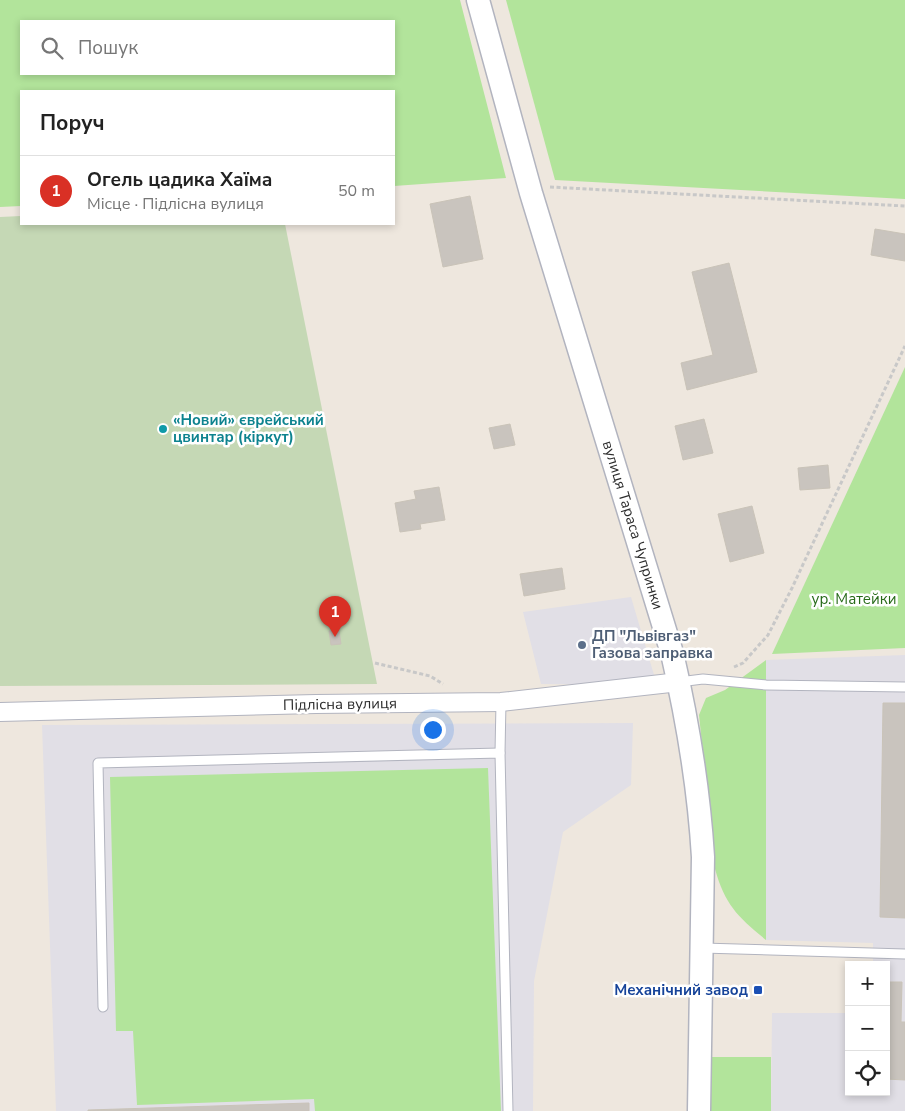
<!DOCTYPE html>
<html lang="uk">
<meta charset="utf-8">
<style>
:root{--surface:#fff;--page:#f2f2f2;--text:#222;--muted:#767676;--line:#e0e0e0;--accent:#d93025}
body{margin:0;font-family:"Nunito Sans",sans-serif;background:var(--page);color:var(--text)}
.controls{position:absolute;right:15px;bottom:15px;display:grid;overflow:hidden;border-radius:0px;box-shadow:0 2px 8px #0003}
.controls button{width:45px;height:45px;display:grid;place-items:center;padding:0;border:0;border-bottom:1px solid var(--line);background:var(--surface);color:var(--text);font:25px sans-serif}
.you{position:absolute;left:432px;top:729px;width:18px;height:18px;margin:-12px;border:4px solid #fff;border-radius:50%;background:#1a73e8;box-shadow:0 0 0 8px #1a73e833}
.badge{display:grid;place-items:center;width:32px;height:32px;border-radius:50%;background:var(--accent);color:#fff;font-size:16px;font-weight:700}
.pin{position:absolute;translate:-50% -41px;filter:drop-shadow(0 1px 2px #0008)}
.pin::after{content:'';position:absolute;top:26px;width:18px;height:15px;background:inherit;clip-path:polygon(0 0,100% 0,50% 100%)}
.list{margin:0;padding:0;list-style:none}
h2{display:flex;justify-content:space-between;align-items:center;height:65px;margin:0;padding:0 20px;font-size:21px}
h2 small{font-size:16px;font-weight:400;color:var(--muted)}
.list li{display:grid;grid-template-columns:32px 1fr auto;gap:15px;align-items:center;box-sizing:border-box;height:70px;padding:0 20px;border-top:1px solid var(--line)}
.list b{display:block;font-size:19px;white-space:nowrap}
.list p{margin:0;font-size:16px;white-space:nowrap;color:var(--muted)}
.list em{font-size:16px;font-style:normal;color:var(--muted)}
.icon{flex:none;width:28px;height:28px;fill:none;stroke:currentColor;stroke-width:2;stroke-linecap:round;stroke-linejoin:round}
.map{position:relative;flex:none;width:905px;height:1111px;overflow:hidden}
.search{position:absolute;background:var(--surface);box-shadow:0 2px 8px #0003;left:20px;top:20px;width:375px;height:55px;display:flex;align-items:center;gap:12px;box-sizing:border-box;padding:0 18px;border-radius:0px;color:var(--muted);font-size:19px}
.panel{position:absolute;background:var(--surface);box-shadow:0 2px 8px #0003;left:20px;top:90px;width:375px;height:135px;border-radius:0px}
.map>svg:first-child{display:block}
.industrial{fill:#e1dfe6}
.green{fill:#b2e49b;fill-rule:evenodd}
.cemetery{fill:#c5d8b5}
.building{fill:#c9c4be;stroke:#c9c3b8}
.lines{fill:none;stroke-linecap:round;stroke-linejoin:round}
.service-casing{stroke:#b2b4bf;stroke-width:11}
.minor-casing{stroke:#b2b4bf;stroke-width:20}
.tertiary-casing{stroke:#b2b4bf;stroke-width:25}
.path{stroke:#c8c8c8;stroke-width:3;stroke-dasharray:4 2.5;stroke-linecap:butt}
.service{stroke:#fff;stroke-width:9}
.minor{stroke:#fff;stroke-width:18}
.tertiary{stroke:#fff;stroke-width:22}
.culture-dot{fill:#0f9aa8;stroke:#fff;stroke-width:2}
.service-dot{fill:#5c6f8a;stroke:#fff;stroke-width:2}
.transit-dot{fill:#1a4fb4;stroke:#fff;stroke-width:2}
.labels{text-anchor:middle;stroke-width:5;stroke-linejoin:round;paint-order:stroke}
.culture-label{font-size:15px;font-weight:bold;fill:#0d838f;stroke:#fff;text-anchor:start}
.street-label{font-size:15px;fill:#2c2c2c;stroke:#fff}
.park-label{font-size:15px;fill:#286b1a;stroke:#fff}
.service-label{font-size:15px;font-weight:bold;fill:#4e5e75;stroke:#fff;text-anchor:start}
.transit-label{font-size:15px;font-weight:bold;fill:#164399;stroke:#fff;text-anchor:end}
</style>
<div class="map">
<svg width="905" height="1111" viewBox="0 0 905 1111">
<rect width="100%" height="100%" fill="#eee7de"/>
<!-- industrial -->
<g class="industrial">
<path d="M 631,597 L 657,685 L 541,684 L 523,612 Z"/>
<path d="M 905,655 L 905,1111 L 771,1111 L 772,1013 L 849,1013 L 849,1092 L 886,1092 L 886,965 L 873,965 L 873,943 L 766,940 L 766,660 Z"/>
<path d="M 633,723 L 631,785 L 563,832 L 534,981 L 533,1111 L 56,1111 L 42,725 Z"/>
</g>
<!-- green -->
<g class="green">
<path d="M 0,0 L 460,0 L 506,178 L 394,186 L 394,91 L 21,91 L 21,206 L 0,207 ZM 21,21 L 394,21 L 394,74 L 21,74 Z"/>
<path d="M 506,0 L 905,0 L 905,199 L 555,180 Z"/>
<path d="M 905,367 L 905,648 L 772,654 Z"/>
<path d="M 766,660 L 766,940 C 738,917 725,905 715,869 L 699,715 L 706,698 L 725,690 Z"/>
<path d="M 488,768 L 501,1111 L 315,1111 L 314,1099 L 137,1105 L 133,1031 L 116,1031 L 110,777 Z"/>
<path d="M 710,1057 L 771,1057 L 771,1111 L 709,1111 Z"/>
</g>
<!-- cemetery -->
<path class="cemetery" d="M 21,216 L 21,224 L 285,224 L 377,684 L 0,686 L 0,217 Z"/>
<!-- building -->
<g class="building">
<path d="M 470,196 L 483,259 L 443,267 L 430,204 Z"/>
<path d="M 875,229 L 905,234 L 905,261 L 871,255 Z"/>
<path d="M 729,263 L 757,372 L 687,390 L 681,363 L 713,355 L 692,272 Z"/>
<path d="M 704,419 L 713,453 L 683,460 L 675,426 Z"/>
<path d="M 510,424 L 515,445 L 494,449 L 489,428 Z"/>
<path d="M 828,465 L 830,488 L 800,490 L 798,468 Z"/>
<path d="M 439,487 L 445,520 L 420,524 L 421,529 L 400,532 L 395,503 L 416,499 L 414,491 Z"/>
<path d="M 752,506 L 764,553 L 730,562 L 718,514 Z"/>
<path d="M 562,568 L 565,589 L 524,596 L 520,574 Z"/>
<path d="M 339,630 L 341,644 L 331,645 L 329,631 Z"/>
<path d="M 883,703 L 905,703 L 905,918 L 880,917 Z"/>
<path d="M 886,982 L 902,982 L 901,1022 L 905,1022 L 905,1080 L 886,1079 Z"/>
<path d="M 309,1103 L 309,1111 L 88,1111 L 88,1110 Z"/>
</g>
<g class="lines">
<!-- service casing -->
<g class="service-casing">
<g id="service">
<path d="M 679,682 L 703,679 L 766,685 L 905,687"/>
<path d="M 500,753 L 501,702"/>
<path d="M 702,948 L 905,954"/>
<path d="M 103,1007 L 98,763 L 500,753 L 508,1111"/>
</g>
</g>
<!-- minor casing -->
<g class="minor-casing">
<path id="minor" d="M 0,712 L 316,704 L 501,702 L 679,682"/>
</g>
<!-- tertiary casing -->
<g class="tertiary-casing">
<path id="tertiary" d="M 478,0 L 531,193 L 672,653 C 687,718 699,790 703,857 L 699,1111"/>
</g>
<!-- path -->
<g class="path">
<path d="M 550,187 L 905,206"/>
<path d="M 375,663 L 430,676 L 443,684"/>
<path d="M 734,667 L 743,663 L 768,635 L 792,588 L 905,346"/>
</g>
<!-- service -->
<use href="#service" class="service"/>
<!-- minor -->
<use href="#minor" class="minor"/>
<!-- tertiary -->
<use href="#tertiary" class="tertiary"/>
</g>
<!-- markers -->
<circle class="culture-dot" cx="163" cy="429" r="5"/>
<circle class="service-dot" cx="582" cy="645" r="5"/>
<rect class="transit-dot" x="753" y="985" width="10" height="10" rx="2.5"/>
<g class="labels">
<!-- culture labels -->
<g class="culture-label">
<text x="173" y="425">«Новий» єврейський<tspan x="173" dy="17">цвинтар (кіркут)</tspan></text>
</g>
<!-- street labels -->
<g class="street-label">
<text transform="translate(633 525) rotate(73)" y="5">вулиця Тараса Чупринки</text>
<text transform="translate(340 704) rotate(-1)" y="5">Підлісна вулиця</text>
</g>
<!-- park labels -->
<g class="park-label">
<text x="854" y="604">ур. Матейки</text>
</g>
<!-- service labels -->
<g class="service-label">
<text x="592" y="641">ДП "Львівгаз"<tspan x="592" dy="17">Газова заправка</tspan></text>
</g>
<!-- transit labels -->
<g class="transit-label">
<text x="748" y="995">Механічний завод</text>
</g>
</g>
</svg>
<div class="controls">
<button>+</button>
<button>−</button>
<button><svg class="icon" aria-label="locate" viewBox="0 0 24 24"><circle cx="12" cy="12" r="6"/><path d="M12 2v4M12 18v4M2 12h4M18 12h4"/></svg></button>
</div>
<div class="you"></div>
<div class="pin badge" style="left:335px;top:637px">1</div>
<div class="search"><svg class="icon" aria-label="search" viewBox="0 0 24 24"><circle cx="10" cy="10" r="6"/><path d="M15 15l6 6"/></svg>Пошук</div>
<section class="panel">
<h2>Поруч<small></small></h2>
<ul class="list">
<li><span class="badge">1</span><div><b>Огель цадика Хаїма</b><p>Місце · Підлісна вулиця</p></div><em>50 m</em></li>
</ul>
</section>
</div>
